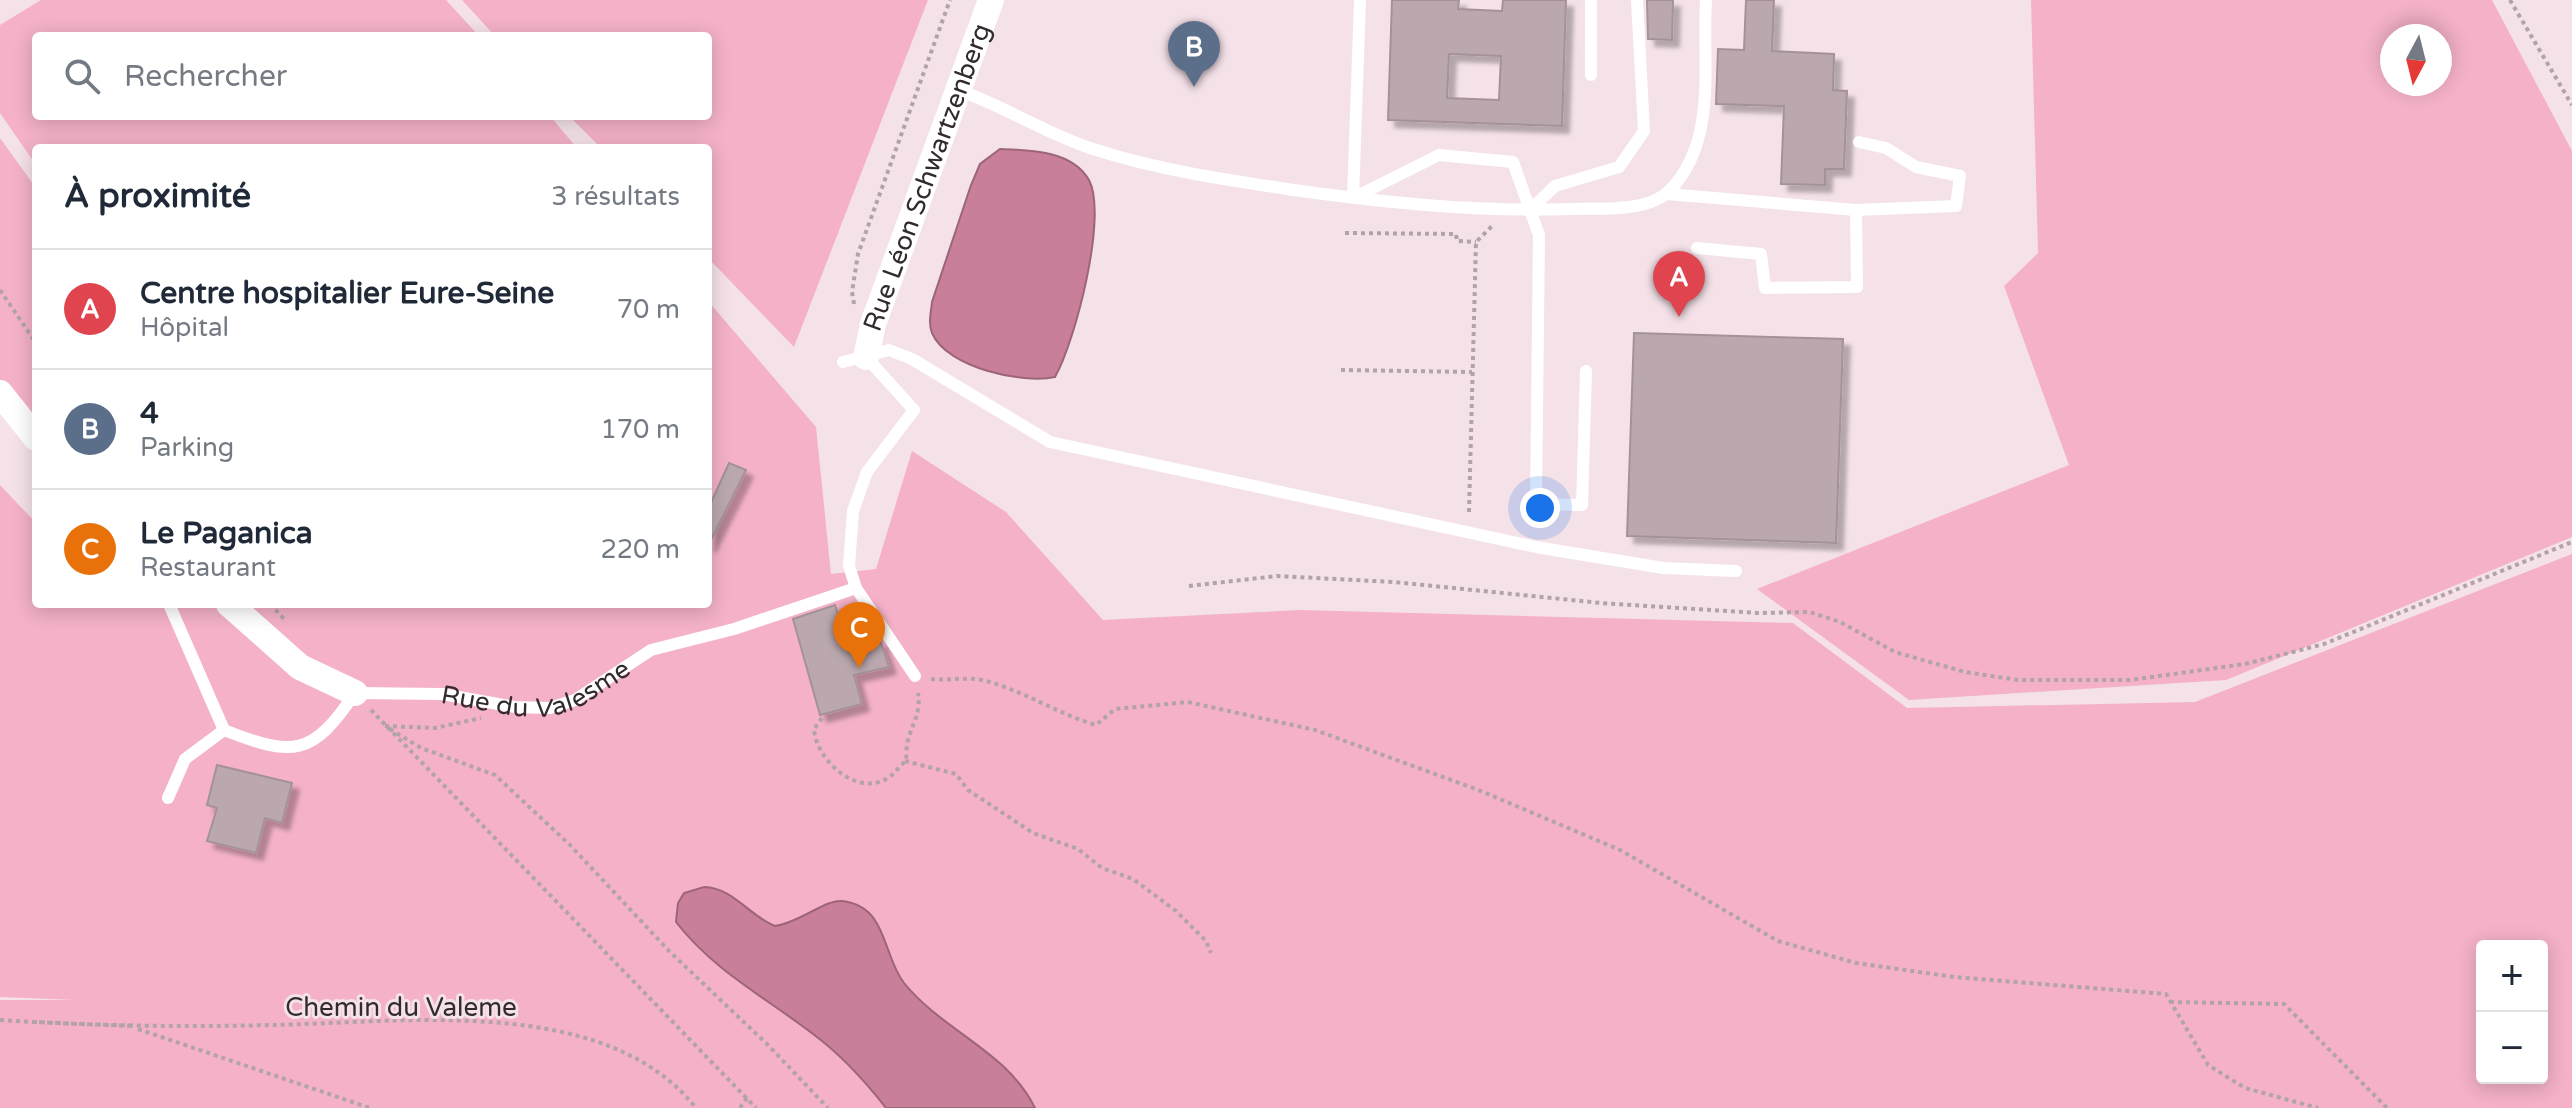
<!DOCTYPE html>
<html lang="fr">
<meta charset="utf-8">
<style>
:root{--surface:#fff;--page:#f6f6f7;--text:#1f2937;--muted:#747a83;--line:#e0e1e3;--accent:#2563eb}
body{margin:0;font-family:"Varela Round",sans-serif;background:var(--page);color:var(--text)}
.controls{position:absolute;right:24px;bottom:24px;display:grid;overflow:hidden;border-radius:8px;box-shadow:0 4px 20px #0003}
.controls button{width:72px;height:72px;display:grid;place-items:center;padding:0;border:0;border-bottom:2px solid var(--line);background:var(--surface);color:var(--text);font:40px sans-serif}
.compass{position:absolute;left:2380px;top:24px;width:72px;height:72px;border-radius:50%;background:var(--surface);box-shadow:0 4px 20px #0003;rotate:187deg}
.you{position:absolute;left:1540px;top:508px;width:28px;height:28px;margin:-20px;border:6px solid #fff;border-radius:50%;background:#1a73e8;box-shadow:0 0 0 12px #1a73e833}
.badge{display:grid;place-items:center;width:52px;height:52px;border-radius:50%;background:var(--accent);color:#fff;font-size:26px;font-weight:700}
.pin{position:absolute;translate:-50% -66px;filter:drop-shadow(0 2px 4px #0008)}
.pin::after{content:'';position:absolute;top:42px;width:28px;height:24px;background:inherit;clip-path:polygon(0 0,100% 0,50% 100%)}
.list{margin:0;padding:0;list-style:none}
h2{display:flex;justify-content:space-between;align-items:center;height:104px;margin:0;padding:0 32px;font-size:34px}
h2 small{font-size:26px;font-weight:400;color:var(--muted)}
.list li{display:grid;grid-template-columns:52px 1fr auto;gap:24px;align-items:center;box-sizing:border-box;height:120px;padding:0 32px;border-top:2px solid var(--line)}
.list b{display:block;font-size:30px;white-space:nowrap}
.list p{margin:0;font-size:26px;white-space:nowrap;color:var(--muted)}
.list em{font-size:26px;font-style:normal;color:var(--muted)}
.icon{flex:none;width:44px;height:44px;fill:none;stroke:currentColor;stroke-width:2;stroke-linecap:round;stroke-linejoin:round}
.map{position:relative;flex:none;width:2572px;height:1108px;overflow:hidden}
.search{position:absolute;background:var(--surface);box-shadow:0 4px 20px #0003;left:32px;top:32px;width:680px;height:88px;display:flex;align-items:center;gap:20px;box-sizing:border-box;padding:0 28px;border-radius:8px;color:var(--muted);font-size:30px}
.panel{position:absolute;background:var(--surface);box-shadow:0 4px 20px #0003;left:32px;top:144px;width:680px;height:464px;border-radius:8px}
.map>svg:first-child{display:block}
.green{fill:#f4b1c8;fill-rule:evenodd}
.water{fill:#c97e99;stroke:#9c6579;stroke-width:2}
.building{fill:#baa8ae;stroke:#a49297;stroke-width:2;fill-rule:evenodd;filter:url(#shadow)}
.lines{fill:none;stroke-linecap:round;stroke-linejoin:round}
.path{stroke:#b2a3a7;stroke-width:4;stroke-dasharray:4 4;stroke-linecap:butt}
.lane{stroke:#fff;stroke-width:12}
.street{stroke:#fff;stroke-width:26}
.labels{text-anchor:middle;stroke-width:6;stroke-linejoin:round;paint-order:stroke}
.street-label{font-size:26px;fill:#322b2d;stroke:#f5e2e8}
</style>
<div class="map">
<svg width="2572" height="1108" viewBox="0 0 2572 1108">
<defs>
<filter id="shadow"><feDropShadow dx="7" dy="7" stdDeviation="2" flood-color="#0004"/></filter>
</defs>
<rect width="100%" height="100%" fill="#f5e2e8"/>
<!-- green -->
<g class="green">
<path d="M 41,0 L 446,0 L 479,36 L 36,36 L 36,116 L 550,116 L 577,148 L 36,148 L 36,165 L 0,113 L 0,25 Z"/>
<path d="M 462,0 L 928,0 L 794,347 L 708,258 L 708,148 L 601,148 L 569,116 L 708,116 L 708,36 L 495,36 Z"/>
<path d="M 2031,0 L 2492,0 L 2572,151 L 2572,537 L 2226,680 L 1909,700 L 1757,589 L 2069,465 L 2004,286 L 2038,253 ZM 2392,36 L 2440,36 L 2440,84 L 2392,84 Z"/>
<path d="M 0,138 L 36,188 L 36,417 L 0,396 Z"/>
<path d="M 708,301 L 816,427 L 831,574 L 876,569 L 912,451 L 1006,512 L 1103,620 L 1300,610 L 1793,623 L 1907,708 L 2195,702 L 2572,554 L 2572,1108 L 0,1108 L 0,1000 L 75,1000 L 0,997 L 0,485 L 36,523 L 36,604 L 708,604 ZM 2482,946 L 2542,946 L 2542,1078 L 2482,1078 Z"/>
</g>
<!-- water -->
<g class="water">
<path d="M 1000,149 C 1029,150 1072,150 1089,180 C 1108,216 1075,342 1055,377 C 1023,384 947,368 932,333 C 928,322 931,313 932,302 L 971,185 L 980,164 Z"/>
<path d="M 704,887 C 734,888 749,916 775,926 C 799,923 826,899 842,901 C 888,906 882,955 904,983 C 944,1032 1007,1051 1035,1108 L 886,1108 C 865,1081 840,1054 813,1034 C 765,997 714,971 676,922 L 678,903 L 684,893 Z"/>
</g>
<!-- building -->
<g class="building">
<path d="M 1392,0 L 1459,0 L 1458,9 L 1502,11 L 1503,0 L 1566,0 L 1562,126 L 1388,120 ZM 1449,54 L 1501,56 L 1499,100 L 1447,98 Z"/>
<path d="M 1647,0 L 1673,0 L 1672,40 L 1648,39 Z"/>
<path d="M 1746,0 L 1774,0 L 1772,51 L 1834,54 L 1833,90 L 1847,91 L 1844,169 L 1825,169 L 1825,185 L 1781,184 L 1784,106 L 1716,104 L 1718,49 L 1744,50 Z"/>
<path d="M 1634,333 L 1843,339 L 1836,543 L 1627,536 Z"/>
<path d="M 729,463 L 746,470 L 708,546 L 708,509 Z"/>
<path d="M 835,605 L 849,647 L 880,640 L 889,667 L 854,675 L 862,704 L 820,715 L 793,619 Z"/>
<path d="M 217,765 L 292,783 L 282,823 L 265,818 L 256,853 L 207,841 L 217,808 L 207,805 Z"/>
</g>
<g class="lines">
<!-- path -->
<g class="path">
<path d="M 2510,0 L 2572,105"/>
<path d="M 1345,233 L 1456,234 L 1457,241 L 1476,242"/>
<path d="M 0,290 L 36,343"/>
<path d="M 854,304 L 852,292 L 858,254 L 950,0"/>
<path d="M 1341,370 L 1472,372"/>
<path d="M 1469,512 L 1476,242 L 1492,226"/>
<path d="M 1189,586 L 1277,576 L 1394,582 L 1601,603 L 1757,613 L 1810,612 L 1840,622 L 1895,652 L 1965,672 L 2018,680 L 2130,680 L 2245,664 L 2324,644 L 2572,542"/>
<path d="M 270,604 L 285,620"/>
<path d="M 931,679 C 949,681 967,676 986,681 C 1024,691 1058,714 1096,725 L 1115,709 L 1188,702 L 1315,730 L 1481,791 L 1620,850 L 1778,941 L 1856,963 L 1954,977 L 2166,994 L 2208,1065 L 2245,1088 L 2318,1108"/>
<path d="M 371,710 L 756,1108"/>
<path d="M 822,718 L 814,729 C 816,762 863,803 894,773 C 898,768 904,764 906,759 C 907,753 906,746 908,740 C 913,722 921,713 918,693"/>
<path d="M 385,726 L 435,728 L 481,718"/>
<path d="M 390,729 L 421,748 L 495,775 L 570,845 L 670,952 L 767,1044 L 828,1108"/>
<path d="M 905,761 L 956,774 L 968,790 L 1033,833 L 1078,849 L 1102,868 L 1133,879 L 1176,911 L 1206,941 L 1211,953"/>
<path d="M 2170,1002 L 2284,1004 L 2387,1108"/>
<path d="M 0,1020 L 34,1022"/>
<path d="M 131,1026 L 34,1022 C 113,1026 191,1027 271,1025 C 401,1023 605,993 696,1108"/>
<path d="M 138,1029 L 370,1108"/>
<path d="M 740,1108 L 747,1098"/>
</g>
<!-- lane -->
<g class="lane">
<path d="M 1360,0 L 1353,198 L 1439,155 L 1513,162 L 1530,210"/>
<path d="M 1591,75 L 1591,0"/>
<path d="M 961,91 C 1006,107 1046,134 1093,149 C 1158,170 1227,180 1294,190 C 1387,203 1477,212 1571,209 C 1600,208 1648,213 1670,190 C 1718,141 1702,63 1706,0"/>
<path d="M 1667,194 L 1856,210 L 1956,206 L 1960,176 L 1916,167 L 1886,148 L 1859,142"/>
<path d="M 1697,248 L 1761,254 L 1765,288 L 1857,287 L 1856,210"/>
<path d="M 866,357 L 914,410 L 867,472 L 853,511 L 849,566 L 856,588 L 915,676"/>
<path d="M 843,362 L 889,350 L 912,359 L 1050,442 L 1536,547 L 1663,568 L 1736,571"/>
<path d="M 1586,371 L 1582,505 L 1536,504 L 1539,235 L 1530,210 L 1555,186 L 1619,167 L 1644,131 L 1637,0"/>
<path id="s1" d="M 224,730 C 293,757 312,757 355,693 L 442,694 L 515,707 L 550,708 L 575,700 L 651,650 L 734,629 L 856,588"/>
<path d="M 168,798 L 185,759 L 224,730 L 169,604"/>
</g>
<!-- street -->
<g class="street">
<path id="s2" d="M 866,357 L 873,324 L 991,0"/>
<path d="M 0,393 L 36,438"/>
<path d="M 229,604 L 300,667 L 355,693"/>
</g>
</g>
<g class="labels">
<!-- street labels -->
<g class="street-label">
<text dy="9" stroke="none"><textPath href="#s2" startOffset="190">Rue Léon Schwartzenberg</textPath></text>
<text dy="9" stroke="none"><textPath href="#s1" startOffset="342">Rue du Valesme</textPath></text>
<text x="401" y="1016">Chemin du Valeme</text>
</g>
</g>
</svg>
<div class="controls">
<button>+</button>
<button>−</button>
</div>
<svg class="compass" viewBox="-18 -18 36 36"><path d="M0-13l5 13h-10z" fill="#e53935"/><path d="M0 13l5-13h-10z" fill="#747a83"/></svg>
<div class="you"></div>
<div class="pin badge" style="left:1679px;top:317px;background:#e0444e">A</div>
<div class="pin badge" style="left:1194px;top:87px;background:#5c6f8a">B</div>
<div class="pin badge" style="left:859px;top:668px;background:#e8710a">C</div>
<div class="search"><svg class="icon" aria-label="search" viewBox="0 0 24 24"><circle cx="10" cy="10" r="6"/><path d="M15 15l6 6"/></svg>Rechercher</div>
<section class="panel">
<h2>À proximité<small>3 résultats</small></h2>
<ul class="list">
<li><span class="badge" style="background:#e0444e">A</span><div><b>Centre hospitalier Eure-Seine</b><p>Hôpital</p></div><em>70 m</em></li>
<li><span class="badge" style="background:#5c6f8a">B</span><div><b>4</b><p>Parking</p></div><em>170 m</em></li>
<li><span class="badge" style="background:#e8710a">C</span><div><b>Le Paganica</b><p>Restaurant</p></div><em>220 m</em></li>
</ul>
</section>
</div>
